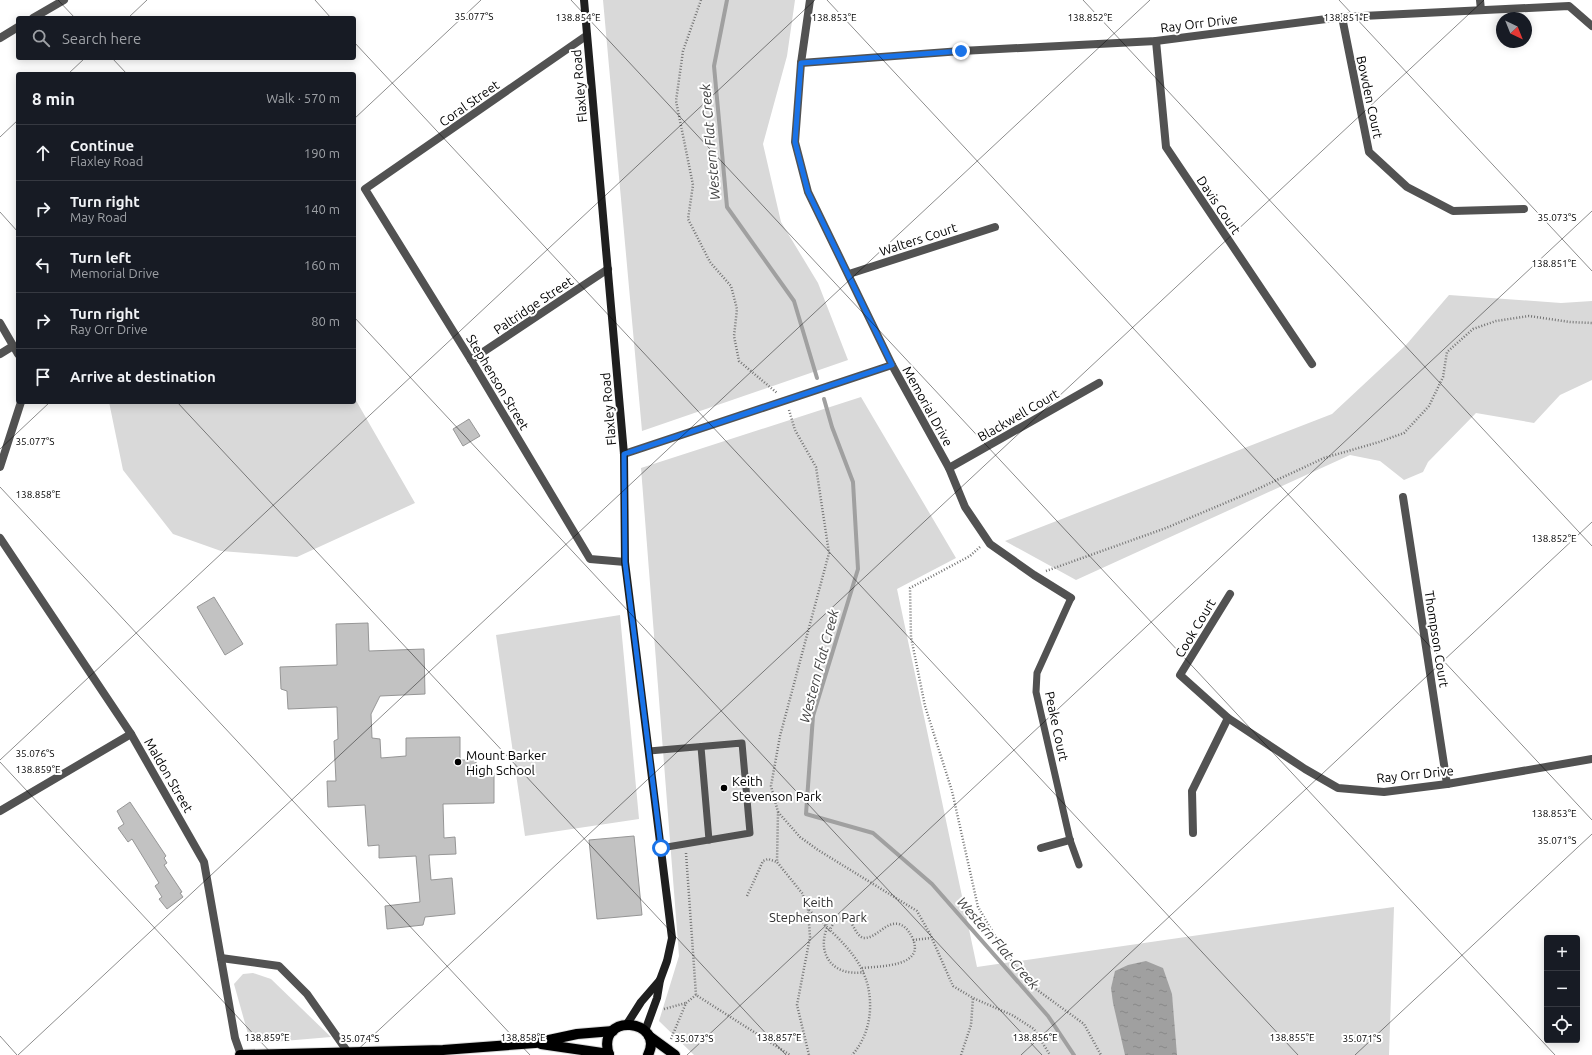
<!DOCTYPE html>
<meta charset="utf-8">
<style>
:root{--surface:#171b24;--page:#242831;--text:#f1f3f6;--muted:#9ea1a6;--line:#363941}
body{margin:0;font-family:Ubuntu,sans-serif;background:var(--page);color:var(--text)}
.controls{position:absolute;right:12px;bottom:12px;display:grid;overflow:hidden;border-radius:4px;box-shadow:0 2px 10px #0003}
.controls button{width:36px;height:36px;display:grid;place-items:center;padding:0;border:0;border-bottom:1px solid var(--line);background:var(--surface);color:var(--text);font:20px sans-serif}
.compass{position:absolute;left:1496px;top:12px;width:36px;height:36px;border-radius:50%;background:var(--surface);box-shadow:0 2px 10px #0003;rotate:137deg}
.stop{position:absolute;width:12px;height:12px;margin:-9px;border:3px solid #1a73e8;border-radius:50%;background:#fff}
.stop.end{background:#1a73e8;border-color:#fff;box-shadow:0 1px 4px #0008}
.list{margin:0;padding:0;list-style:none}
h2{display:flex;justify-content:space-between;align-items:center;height:52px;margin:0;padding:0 16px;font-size:17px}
h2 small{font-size:13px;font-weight:400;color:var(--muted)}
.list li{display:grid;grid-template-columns:26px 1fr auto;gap:12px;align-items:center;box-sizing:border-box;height:56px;padding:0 16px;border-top:1px solid var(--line)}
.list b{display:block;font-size:15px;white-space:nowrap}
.list p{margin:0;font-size:13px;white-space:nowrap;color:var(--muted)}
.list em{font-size:13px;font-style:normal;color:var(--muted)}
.icon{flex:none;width:22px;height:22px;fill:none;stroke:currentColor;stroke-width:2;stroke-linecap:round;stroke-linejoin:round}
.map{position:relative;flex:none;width:1592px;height:1055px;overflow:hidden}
.search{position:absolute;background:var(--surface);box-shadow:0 2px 10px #0003;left:16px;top:16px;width:340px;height:44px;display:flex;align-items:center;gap:10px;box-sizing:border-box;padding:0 14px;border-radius:4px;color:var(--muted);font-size:15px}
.panel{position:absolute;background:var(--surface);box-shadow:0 2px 10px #0003;left:16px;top:72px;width:340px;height:332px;border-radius:4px}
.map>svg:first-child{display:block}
.park{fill:#d9d9d9}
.water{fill:url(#water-ripples)}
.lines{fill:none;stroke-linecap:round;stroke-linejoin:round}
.stream{stroke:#a0a0a0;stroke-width:4}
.building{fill:#c2c2c2;stroke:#969696}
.primary-casing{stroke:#dbdbdb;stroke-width:12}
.path{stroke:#747474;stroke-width:2.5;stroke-dasharray:1 2;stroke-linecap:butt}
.lane{stroke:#525252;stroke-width:7}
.street{stroke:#525252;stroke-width:8}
.secondary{stroke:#1f1f1f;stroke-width:8}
.primary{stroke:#000;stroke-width:10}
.route{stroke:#1a73e8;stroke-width:5}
.ticks{fill:none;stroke:#000;stroke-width:1;stroke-opacity:0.45}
.poi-dot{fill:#000;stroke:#fff;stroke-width:1.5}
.labels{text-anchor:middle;stroke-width:4;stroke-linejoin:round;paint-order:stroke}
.street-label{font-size:13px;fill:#000;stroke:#fff}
.poi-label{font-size:13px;fill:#000;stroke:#fff;text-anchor:start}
.park-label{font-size:13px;fill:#303030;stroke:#fff}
.water-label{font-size:14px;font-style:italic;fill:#414141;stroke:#fff}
.ticks-label{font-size:10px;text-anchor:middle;fill:#000;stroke:#fff;stroke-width:4;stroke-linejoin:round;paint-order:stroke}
</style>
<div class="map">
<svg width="1592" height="1055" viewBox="0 0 1592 1055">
<defs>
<pattern id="water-ripples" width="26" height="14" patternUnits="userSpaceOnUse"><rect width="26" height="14" fill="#a0a0a0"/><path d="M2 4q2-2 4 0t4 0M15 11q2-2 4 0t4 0" fill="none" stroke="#888"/></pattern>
</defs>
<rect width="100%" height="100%" fill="#fff"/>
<!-- park -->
<g class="park">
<path d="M 603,0 L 795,0 L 787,56 L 763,144 L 781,222 L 818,283 L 848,360 L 642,431 Z"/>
<path d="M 1449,295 L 1561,303 L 1592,301 L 1592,380 L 1560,395 L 1534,423 L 1476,413 L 1428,462 L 1423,472 L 1404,480 L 1380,461 L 1350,455 L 1076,580 L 1005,541 L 1332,414 L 1406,345 Z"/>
<path d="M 354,397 L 415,503 L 297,557 L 221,551 L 173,534 L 123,470 L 109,402 L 354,402 Z"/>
<path d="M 861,397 L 956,558 L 897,589 L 977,967 L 1394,907 L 1389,1055 L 694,1055 L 659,1021 L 679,956 L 641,468 Z"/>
<path d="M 620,615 L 639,819 L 525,836 L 496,635 Z"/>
<path d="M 253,973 L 271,979 L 331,1037 L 260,1043 L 250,1041 L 234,984 L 243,974 Z"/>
</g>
<!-- water -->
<path class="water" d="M 1146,961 L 1163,968 L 1172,994 L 1177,1055 L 1125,1055 L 1113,1003 L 1111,988 L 1115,971 L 1128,965 Z"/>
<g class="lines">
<!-- stream -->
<g class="stream">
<path d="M 727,0 L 714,66 L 727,207 L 794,301 L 817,378"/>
<path d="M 824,399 L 832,427 L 853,482 L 858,569 L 813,716 L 806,814 L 873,833 L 932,884 L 1048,1016 L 1074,1055"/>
</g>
</g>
<!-- building -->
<g class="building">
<path d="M 469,419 L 480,436 L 463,446 L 453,429 Z"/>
<path d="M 214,597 L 243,644 L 225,655 L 197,607 Z"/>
<path d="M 368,623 L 369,651 L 424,649 L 425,694 L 380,696 L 371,714 L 372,738 L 380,739 L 381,758 L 406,756 L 406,738 L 460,737 L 460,760 L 476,760 L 476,774 L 494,773 L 494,803 L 443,804 L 444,838 L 455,837 L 456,854 L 429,855 L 431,880 L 452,878 L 455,914 L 425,917 L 423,925 L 387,929 L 385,906 L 420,902 L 416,856 L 379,858 L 379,845 L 368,846 L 365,805 L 328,807 L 327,781 L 336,781 L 334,741 L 338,739 L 337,707 L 288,709 L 287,691 L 281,689 L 280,667 L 337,665 L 336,624 Z"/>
<path d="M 130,802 L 166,856 L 164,858 L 167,863 L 164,865 L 182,892 L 180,893 L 183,897 L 167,909 L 159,899 L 162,897 L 155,886 L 159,883 L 132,839 L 128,842 L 118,828 L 124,824 L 117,811 Z"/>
<path d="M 634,836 L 642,915 L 597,919 L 589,840 Z"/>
</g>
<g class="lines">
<!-- primary casing -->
<g class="primary-casing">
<g id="primary">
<path d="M 649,1036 L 675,1055"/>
<path d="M 541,1044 L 609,1054"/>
<path d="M 240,1055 L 443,1050 L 535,1043 L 577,1034 L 613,1031"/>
<path d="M 609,1055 C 595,1011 666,1019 648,1055"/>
</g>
</g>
<!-- path -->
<g class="path">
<path d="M 701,0 L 683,51 L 676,101 L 693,185 L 688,219 L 710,262 L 731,286 L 737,309 L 734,336 L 739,361 L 777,393"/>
<path d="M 789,410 L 795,430 L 816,467 L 829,553 L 780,736 L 771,786 L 778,812 L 777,862 L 802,893 L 808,909 L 810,937 L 797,1005 L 809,1055"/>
<path d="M 980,547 L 970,556 L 910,588 L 911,637 L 925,706 L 952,791 L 978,907 L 1004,951 L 1029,984 L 1084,1024 L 1101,1055"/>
<path d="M 1046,571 L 1166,528 L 1251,492 L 1324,458 L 1379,442 L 1404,433 L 1429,406 L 1443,377 L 1447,352 L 1473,329 L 1496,321 L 1529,316 L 1570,322 L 1592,323"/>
<path d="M 778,812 L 800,837 L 818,850 L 917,911 L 930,934 L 953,986 L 973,998 L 1012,1015 L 1034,1029 L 1050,1055"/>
<path d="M 686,853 L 696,995 L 790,1055"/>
<path d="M 747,896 L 763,861 L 768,859 L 777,862"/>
<path d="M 809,910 C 840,941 872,962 870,1010 C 869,1027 863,1043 852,1055"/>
<path d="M 827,928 C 816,956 835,977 864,972"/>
<path d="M 829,931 L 836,919 L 844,918 C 854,920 853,933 863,938 C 877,939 885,921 899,924 C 905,926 909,931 912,937 C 927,967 880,966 862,968"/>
<path d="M 913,940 L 931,938"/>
<path d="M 664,1009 L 686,1003"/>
<path d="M 671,1039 L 686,1003 L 696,995"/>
<path d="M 961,1055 L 971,1025 L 973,998"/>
</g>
<!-- lane -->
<g class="lane">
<path d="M 1071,598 L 1037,673 L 1036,692 L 1070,840 L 1079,865"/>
<path d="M 701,747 L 709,840"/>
<path d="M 649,751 L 742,743 L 750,833 L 661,848"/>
</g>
<!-- street -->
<g class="street">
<path d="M 810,0 L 801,63 L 795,142 L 808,192 L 892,365 L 949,468 L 965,507 L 990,544 L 1034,575 L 1071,598"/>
<path d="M 1480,0 L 1481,10"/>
<path d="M 1342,17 L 1369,152 L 1407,187 L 1453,211 L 1524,209"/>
<path d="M 33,18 L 64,0"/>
<path d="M 586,36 L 365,189 L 471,360 L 590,559 L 625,562"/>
<path d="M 0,38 L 18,27"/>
<path d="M 1156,41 L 1166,147 L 1312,364"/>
<path d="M 801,63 L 961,51 L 1156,41 L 1342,17 L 1569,6 L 1592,26"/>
<path d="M 849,274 L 995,227"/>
<path d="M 0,323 L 18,354"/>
<path d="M 0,354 L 13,346"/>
<path d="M 471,360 L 608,269"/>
<path d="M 624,454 L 892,365"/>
<path d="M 0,467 L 21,402"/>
<path d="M 949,468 L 1099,383"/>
<path d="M 1403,497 L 1447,784"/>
<path d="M 0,538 L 131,734 L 204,862 L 235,1038 L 241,1055"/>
<path d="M 1230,594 L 1180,675 L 1228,718 L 1305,769 L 1338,788 L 1384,792 L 1447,784 L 1592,759"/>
<path d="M 0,811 L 131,734"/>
<path d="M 1193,833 L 1192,791 L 1228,718"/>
<path d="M 1041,848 L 1070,840"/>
<path d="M 221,958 L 279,966 L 307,994 L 347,1051"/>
</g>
<!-- secondary -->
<g class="secondary">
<path d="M 584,0 L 624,454 L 625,562 L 672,938 L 667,961 L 660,980 L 657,998 L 645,1031"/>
<path d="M 627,1024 L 641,1002 L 660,980"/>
</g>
<!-- primary -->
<use href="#primary" class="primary"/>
</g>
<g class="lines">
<!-- route -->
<path class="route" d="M 661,848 L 625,562 L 624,454 L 892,365 L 808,192 L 795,142 L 801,63 L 961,51"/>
</g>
<!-- ticks -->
<path class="ticks" d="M 58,0 L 75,18M 315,0 L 331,18M 571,0 L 1555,1055M 827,0 L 1592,820M 1083,0 L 1592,546M 1339,0 L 1592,271M 128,18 L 147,0M 354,42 L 1298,1055M 112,58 L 127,74M 68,74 L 85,58M 354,119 L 481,0M 0,137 L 18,120M 0,212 L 18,232M 354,317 L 1042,1055M 177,402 L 786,1055M 0,449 L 50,402M 0,487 L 530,1055M 0,760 L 815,0M 0,762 L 273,1055M 0,1036 L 17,1055M 18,1055 L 1150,0M 352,1055 L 1484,0M 687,1055 L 1592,211M 1021,1055 L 1592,522M 1355,1055 L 1592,834"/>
<!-- markers -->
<g class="poi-dot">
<circle cx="458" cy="762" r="4"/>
<circle cx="724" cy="788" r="4"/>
</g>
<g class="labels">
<!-- street labels -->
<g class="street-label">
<text transform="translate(1199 23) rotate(-7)" y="5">Ray Orr Drive</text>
<text transform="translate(579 86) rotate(-95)" y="5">Flaxley Road</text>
<text transform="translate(1370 97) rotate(78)" y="5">Bowden Court</text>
<text transform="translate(469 103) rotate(-35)" y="5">Coral Street</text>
<text transform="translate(1219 205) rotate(56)" y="5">Davis Court</text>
<text transform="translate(918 239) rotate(-18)" y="5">Walters Court</text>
<text transform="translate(533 305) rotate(-34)" y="5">Paltridge Street</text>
<text transform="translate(498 382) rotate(59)" y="5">Stephenson Street</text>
<text transform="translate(928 406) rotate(61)" y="5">Memorial Drive</text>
<text transform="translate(608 409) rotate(-95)" y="5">Flaxley Road</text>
<text transform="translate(1018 415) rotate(-30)" y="5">Blackwell Court</text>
<text transform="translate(1195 628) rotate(-59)" y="5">Cook Court</text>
<text transform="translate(1437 639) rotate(81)" y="5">Thompson Court</text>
<text transform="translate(1057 726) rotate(78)" y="5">Peake Court</text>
<text transform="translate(1415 774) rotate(-6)" y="5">Ray Orr Drive</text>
<text transform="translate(169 775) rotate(60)" y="5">Maldon Street</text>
</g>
<!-- poi labels -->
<g class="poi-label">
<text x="466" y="760">Mount Barker<tspan x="466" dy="15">High School</tspan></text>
<text x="732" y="786">Keith<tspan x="732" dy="15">Stevenson Park</tspan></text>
</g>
<!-- park labels -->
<g class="park-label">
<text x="818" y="907">Keith<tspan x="818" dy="15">Stephenson Park</tspan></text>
</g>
<!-- water labels -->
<g class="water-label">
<text transform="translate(710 142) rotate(-95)" y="5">Western Flat Creek</text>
<text transform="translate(819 666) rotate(-75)" y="5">Western Flat Creek</text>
<text transform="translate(998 943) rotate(49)" y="5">Western Flat Creek</text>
</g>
</g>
<g class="ticks-label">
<text x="474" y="20">35.077°S</text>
<text x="578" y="21">138.854°E</text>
<text x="834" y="21">138.853°E</text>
<text x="1346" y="21">138.851°E</text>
<text x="1090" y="21">138.852°E</text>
<text x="1557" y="221">35.073°S</text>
<text x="1554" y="267">138.851°E</text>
<text x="35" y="445">35.077°S</text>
<text x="38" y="498">138.858°E</text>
<text x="1554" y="542">138.852°E</text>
<text x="35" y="757">35.076°S</text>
<text x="38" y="773">138.859°E</text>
<text x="1554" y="817">138.853°E</text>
<text x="1557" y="844">35.071°S</text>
<text x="267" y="1041">138.859°E</text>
<text x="523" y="1041">138.858°E</text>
<text x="779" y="1041">138.857°E</text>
<text x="1035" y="1041">138.856°E</text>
<text x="1292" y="1041">138.855°E</text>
<text x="360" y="1042">35.074°S</text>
<text x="694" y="1042">35.073°S</text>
<text x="1362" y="1042">35.071°S</text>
</g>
</svg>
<div class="controls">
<button>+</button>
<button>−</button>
<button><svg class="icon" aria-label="locate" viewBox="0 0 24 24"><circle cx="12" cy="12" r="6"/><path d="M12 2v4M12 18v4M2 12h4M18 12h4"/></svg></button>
</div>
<svg class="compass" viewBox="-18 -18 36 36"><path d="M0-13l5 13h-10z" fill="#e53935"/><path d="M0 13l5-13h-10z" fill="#9ea1a6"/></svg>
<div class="stop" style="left:661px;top:848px"></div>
<div class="stop end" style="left:961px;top:51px"></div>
<div class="search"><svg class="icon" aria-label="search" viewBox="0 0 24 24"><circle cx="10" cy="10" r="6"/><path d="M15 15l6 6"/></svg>Search here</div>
<section class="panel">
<h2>8 min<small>Walk · 570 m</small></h2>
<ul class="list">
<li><svg class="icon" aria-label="ahead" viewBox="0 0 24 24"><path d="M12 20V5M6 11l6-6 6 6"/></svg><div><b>Continue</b><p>Flaxley Road</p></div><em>190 m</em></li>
<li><svg class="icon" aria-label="right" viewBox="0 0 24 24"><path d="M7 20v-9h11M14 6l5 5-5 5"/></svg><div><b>Turn right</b><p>May Road</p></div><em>140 m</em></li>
<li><svg class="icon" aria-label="left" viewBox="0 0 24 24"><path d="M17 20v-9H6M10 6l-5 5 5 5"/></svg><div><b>Turn left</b><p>Memorial Drive</p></div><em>160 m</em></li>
<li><svg class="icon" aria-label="right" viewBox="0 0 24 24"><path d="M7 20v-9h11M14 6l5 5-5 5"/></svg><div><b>Turn right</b><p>Ray Orr Drive</p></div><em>80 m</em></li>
<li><svg class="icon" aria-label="arrive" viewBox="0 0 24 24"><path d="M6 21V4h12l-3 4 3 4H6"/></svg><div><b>Arrive at destination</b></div></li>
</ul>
</section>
</div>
